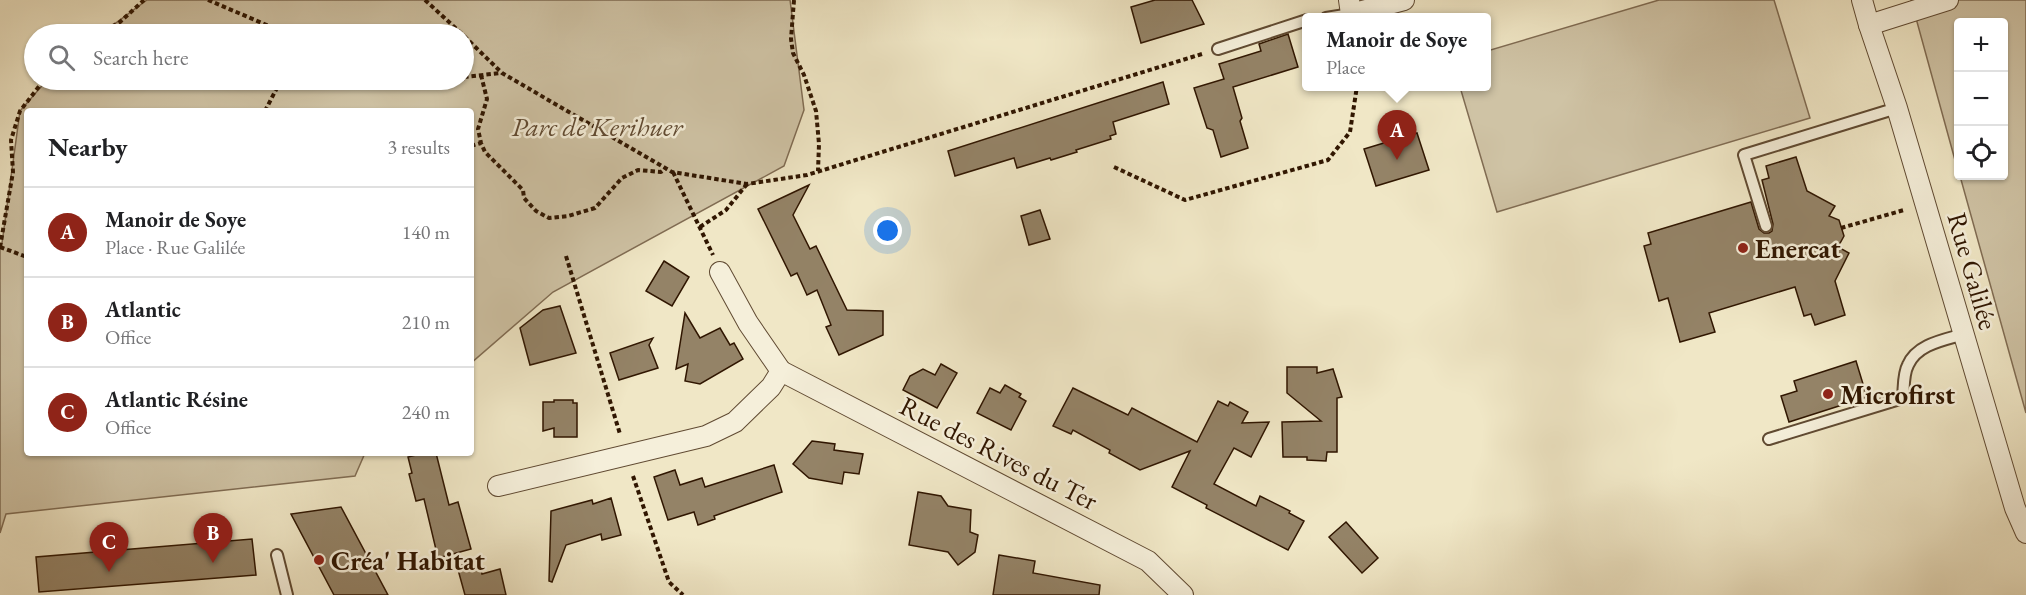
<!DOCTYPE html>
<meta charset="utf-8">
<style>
body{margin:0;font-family:"EB Garamond",serif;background:#f6f6f6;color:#202124}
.controls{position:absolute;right:18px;top:18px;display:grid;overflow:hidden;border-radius:6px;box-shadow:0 2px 4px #0004}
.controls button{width:54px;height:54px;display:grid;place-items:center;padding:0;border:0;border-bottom:2px solid #e0e0e0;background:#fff;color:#202124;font:30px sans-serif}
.you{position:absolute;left:888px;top:231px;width:21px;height:21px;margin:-15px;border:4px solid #fff;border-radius:50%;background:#1a73e8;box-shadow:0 0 0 9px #1a73e833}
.badge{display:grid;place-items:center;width:39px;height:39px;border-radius:50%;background:#8f2418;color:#fff;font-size:20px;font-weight:700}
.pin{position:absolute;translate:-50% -50px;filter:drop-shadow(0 2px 3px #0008)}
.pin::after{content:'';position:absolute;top:32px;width:21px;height:18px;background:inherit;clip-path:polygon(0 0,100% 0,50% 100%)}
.popup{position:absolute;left:1302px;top:13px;width:189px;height:78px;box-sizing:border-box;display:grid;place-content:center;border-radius:6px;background:#fff;filter:drop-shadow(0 2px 4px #0005);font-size:20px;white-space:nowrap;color:#757577}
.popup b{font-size:22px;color:#202124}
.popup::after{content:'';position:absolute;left:50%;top:100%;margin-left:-12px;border:12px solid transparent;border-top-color:#fff}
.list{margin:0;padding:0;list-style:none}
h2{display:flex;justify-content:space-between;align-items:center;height:78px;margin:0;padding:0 24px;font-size:26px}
h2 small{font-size:20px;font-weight:400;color:#757577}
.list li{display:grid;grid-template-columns:39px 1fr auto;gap:18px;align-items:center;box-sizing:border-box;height:90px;padding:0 24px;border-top:2px solid #e0e0e0}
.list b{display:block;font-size:22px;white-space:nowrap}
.list p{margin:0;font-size:20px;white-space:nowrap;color:#757577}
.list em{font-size:20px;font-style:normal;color:#757577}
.icon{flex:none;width:33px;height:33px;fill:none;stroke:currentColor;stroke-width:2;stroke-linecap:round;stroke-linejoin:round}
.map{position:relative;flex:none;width:2026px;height:595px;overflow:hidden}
.search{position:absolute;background:#fff;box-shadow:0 2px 4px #0004;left:24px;top:24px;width:450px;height:66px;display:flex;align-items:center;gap:15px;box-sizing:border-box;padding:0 21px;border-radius:33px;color:#757577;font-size:22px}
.panel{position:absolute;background:#fff;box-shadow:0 2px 4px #0004;left:24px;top:108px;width:450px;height:348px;border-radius:6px}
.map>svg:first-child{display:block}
.green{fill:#cfc3a5;stroke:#806c53;stroke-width:1.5}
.building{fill:#948367;stroke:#301601;stroke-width:1.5}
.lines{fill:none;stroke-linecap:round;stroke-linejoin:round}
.service-casing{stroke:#604a32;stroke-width:14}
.minor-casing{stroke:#604a32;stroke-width:22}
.path{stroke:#301601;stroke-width:4;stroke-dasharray:4.5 3;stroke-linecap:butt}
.service{stroke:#f5efda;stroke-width:10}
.minor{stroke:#f5efda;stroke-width:20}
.poi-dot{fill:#8f2418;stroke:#f5efda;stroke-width:2}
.labels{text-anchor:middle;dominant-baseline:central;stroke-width:5;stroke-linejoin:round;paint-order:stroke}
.park-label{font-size:27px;font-style:italic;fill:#604a32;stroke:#f5efda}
.poi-label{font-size:27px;font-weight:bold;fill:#301601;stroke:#f5efda;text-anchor:start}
.street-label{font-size:27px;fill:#301601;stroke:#f5efda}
</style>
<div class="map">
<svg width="2026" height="595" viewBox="0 0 2026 595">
<rect width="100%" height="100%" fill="#f0e7c6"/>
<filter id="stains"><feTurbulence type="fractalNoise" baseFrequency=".00333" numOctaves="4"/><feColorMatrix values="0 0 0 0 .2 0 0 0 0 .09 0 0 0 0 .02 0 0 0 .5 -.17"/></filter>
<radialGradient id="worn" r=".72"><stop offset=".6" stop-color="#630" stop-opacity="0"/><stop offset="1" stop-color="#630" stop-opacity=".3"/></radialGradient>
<g class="green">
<path d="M147 0H790L804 110 784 166 553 292 471 363V111H27V453H365L355 476 6 514 0 533V247L2 243 20 111 47 80H464V34H101Z"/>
<path d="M1659 0H1774L1810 118 1497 212 1460 87 1487 86V51Z"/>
<path d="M1911 0H2026V413L1960 176H2004V22H1958V171Z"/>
</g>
<g class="building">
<path d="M1155 0H1192L1204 24 1141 43 1131 7Z"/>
<path d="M1288 34 1298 67 1233 87 1242 118 1240 121 1248 148 1221 157 1213 130 1207 128 1194 88 1224 79 1219 64 1261 51 1259 44Z"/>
<path d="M1163 82 1169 104 1113 122 1116 134 1110 136 1111 139 1076 150 1077 152 1051 160 1050 158 1017 168 1014 158 955 176 948 151Z"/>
<path d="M1417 133 1429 170 1376 186 1364 149Z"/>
<path d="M1796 157 1807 191 1835 206 1829 216 1839 220 1844 236 1838 247 1849 253 1835 281 1845 315 1815 325 1811 314 1804 316 1795 287 1709 313 1715 332 1680 342 1668 298 1659 301 1644 246 1651 244 1648 233 1751 202 1759 229 1764 233H1769L1772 231 1773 224 1762 180 1769 178 1766 166Z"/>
<path d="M809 185 793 215 810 249 816 246 847 310 883 311V335L839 355 826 327 831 325 817 290 807 295 797 273 791 276 758 209Z"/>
<path d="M1040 210 1050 239 1029 245 1021 216Z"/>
<path d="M664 261 689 277 672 306 646 291Z"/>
<path d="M560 306 576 353 530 365 520 328 543 310Z"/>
<path d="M685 313 700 338 720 328 730 345 734 343 743 359 700 384 685 381 688 364 676 369Z"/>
<path d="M653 338 649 345 658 368 619 380 610 353Z"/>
<path d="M1856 361 1867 397 1789 422 1781 396 1797 391 1794 381Z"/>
<path d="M941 364 957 373 937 408 903 390 910 376 923 369 935 375Z"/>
<path d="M1287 367H1317V373L1333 369 1342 397 1337 398V452H1327L1326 461 1307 460V457H1283L1282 422 1321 421 1287 393Z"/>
<path d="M1005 385 1021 394 1019 397 1026 401 1011 430 977 413 990 388 1000 393Z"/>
<path d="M1073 388 1128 415 1132 408 1197 442 1218 401 1228 406 1230 402 1248 412 1242 423 1269 422 1251 457 1234 448 1214 484 1256 506 1260 496 1290 511 1289 513 1304 521 1288 550 1206 508 1207 505 1172 487 1190 451 1140 470 1109 453 1110 450 1073 430 1071 434 1053 426Z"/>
<path d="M554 400H573V403H577V437H554V428L543 431V402H554Z"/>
<path d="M812 441 835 444 834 450 863 454 859 474 844 472 842 484 809 478 793 464Z"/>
<path d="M424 453H436L449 505 458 502 471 549 438 558 424 499 416 501 409 474 412 473 408 457Z"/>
<path d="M774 465 782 492 714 516 715 519 698 525 694 512 668 520 654 477 675 470 680 485 702 478 705 487Z"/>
<path d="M918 492 941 496 948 506 971 510 970 532 978 535 975 552 958 565 948 552 909 545Z"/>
<path d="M611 498 621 535 602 540 601 534 566 545 552 582 549 581 551 511 592 500 593 504Z"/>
<path d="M341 507 388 595H334L291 514Z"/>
<path d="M1346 522 1378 558 1362 573 1329 537Z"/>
<path d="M252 539 256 575 39 592 36 557Z"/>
<path d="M999 555 1035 561 1033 573 1100 585 1099 595H993Z"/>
<path d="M479 561 482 574 500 569 506 595H465L457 566Z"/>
</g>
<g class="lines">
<defs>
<g id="service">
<path d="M1326 18 1351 14"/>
<path d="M1218 49 1307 20"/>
<path d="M1766 226 1744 155 1897 108"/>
<path d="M1769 439 1903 398C1904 388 1903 374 1908 365 1917 344 1944 340 1964 334"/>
<path d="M277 555 287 595"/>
</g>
<g id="minor">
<path d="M1349 0 1351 14 1404 0"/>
<path d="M1862 0 1869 25 1948 0"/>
<path d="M1869 25 1897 108 2015 508 2026 533"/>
<path d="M720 272 748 323 781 371"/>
<path d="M498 486 706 436 735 422 771 387 781 371 1148 561 1183 595"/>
</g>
</defs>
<use href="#service" class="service-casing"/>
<use href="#minor" class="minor-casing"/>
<g class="path">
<path d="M208 0 288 34"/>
<path d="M425 0 462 34"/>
<path d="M794 0 791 39 793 53 804 75 816 111 819 144 818 171"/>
<path d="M99 34 120 22 144 0"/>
<path d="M464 36 502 73 672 172 747 184 807 175 1202 54"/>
<path d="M481 75 487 99 478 129 481 143 485 152 523 190 524 198 536 211 549 218 568 216 595 208 622 178 638 170 661 172 666 168"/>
<path d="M464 77 501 73"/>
<path d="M265 111 281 80"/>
<path d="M471 146 481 143"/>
<path d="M1114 167 1185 200 1328 160 1350 132 1357 86"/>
<path d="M673 172 713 255"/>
<path d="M700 227 726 210 747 184"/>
<path d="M1841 228 1904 210"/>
<path d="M0 247 13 172 11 140 20 111 44 80"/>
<path d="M0 247 27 257"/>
<path d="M566 256 620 434"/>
<path d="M633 476 669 582 683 595"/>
</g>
<use href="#service" class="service"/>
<use href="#minor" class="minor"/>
</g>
<g class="poi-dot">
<circle cx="1743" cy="248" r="6"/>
<circle cx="1828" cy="394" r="6"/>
<circle cx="319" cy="560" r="6"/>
</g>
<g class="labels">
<g class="park-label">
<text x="597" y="126">Parc de Kerihuer</text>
</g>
<g class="poi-label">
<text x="1755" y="248">Enercat</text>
<text x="1840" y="394">Microfirst</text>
<text x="331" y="560">Créa' Habitat</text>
</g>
<g class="street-label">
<text transform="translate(1973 271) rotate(74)">Rue Galilée</text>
<text transform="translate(999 453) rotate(27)">Rue des Rives du Ter</text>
</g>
</g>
<rect width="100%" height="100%" filter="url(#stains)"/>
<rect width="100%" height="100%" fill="url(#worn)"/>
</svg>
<div class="controls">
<button>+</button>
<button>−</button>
<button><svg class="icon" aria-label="locate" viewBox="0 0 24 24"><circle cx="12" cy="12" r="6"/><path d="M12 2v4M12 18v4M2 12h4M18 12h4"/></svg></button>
</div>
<div class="you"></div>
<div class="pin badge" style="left:1397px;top:160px">A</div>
<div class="popup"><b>Manoir de Soye</b>Place</div>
<div class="pin badge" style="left:213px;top:563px">B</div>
<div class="pin badge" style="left:109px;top:572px">C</div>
<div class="search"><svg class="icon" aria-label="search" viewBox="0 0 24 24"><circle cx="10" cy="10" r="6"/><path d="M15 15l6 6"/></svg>Search here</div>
<section class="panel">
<h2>Nearby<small>3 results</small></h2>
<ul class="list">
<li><span class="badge">A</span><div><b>Manoir de Soye</b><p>Place · Rue Galilée</p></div><em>140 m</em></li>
<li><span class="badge">B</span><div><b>Atlantic</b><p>Office</p></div><em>210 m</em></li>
<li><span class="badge">C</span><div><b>Atlantic Résine</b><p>Office</p></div><em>240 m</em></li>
</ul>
</section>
</div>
